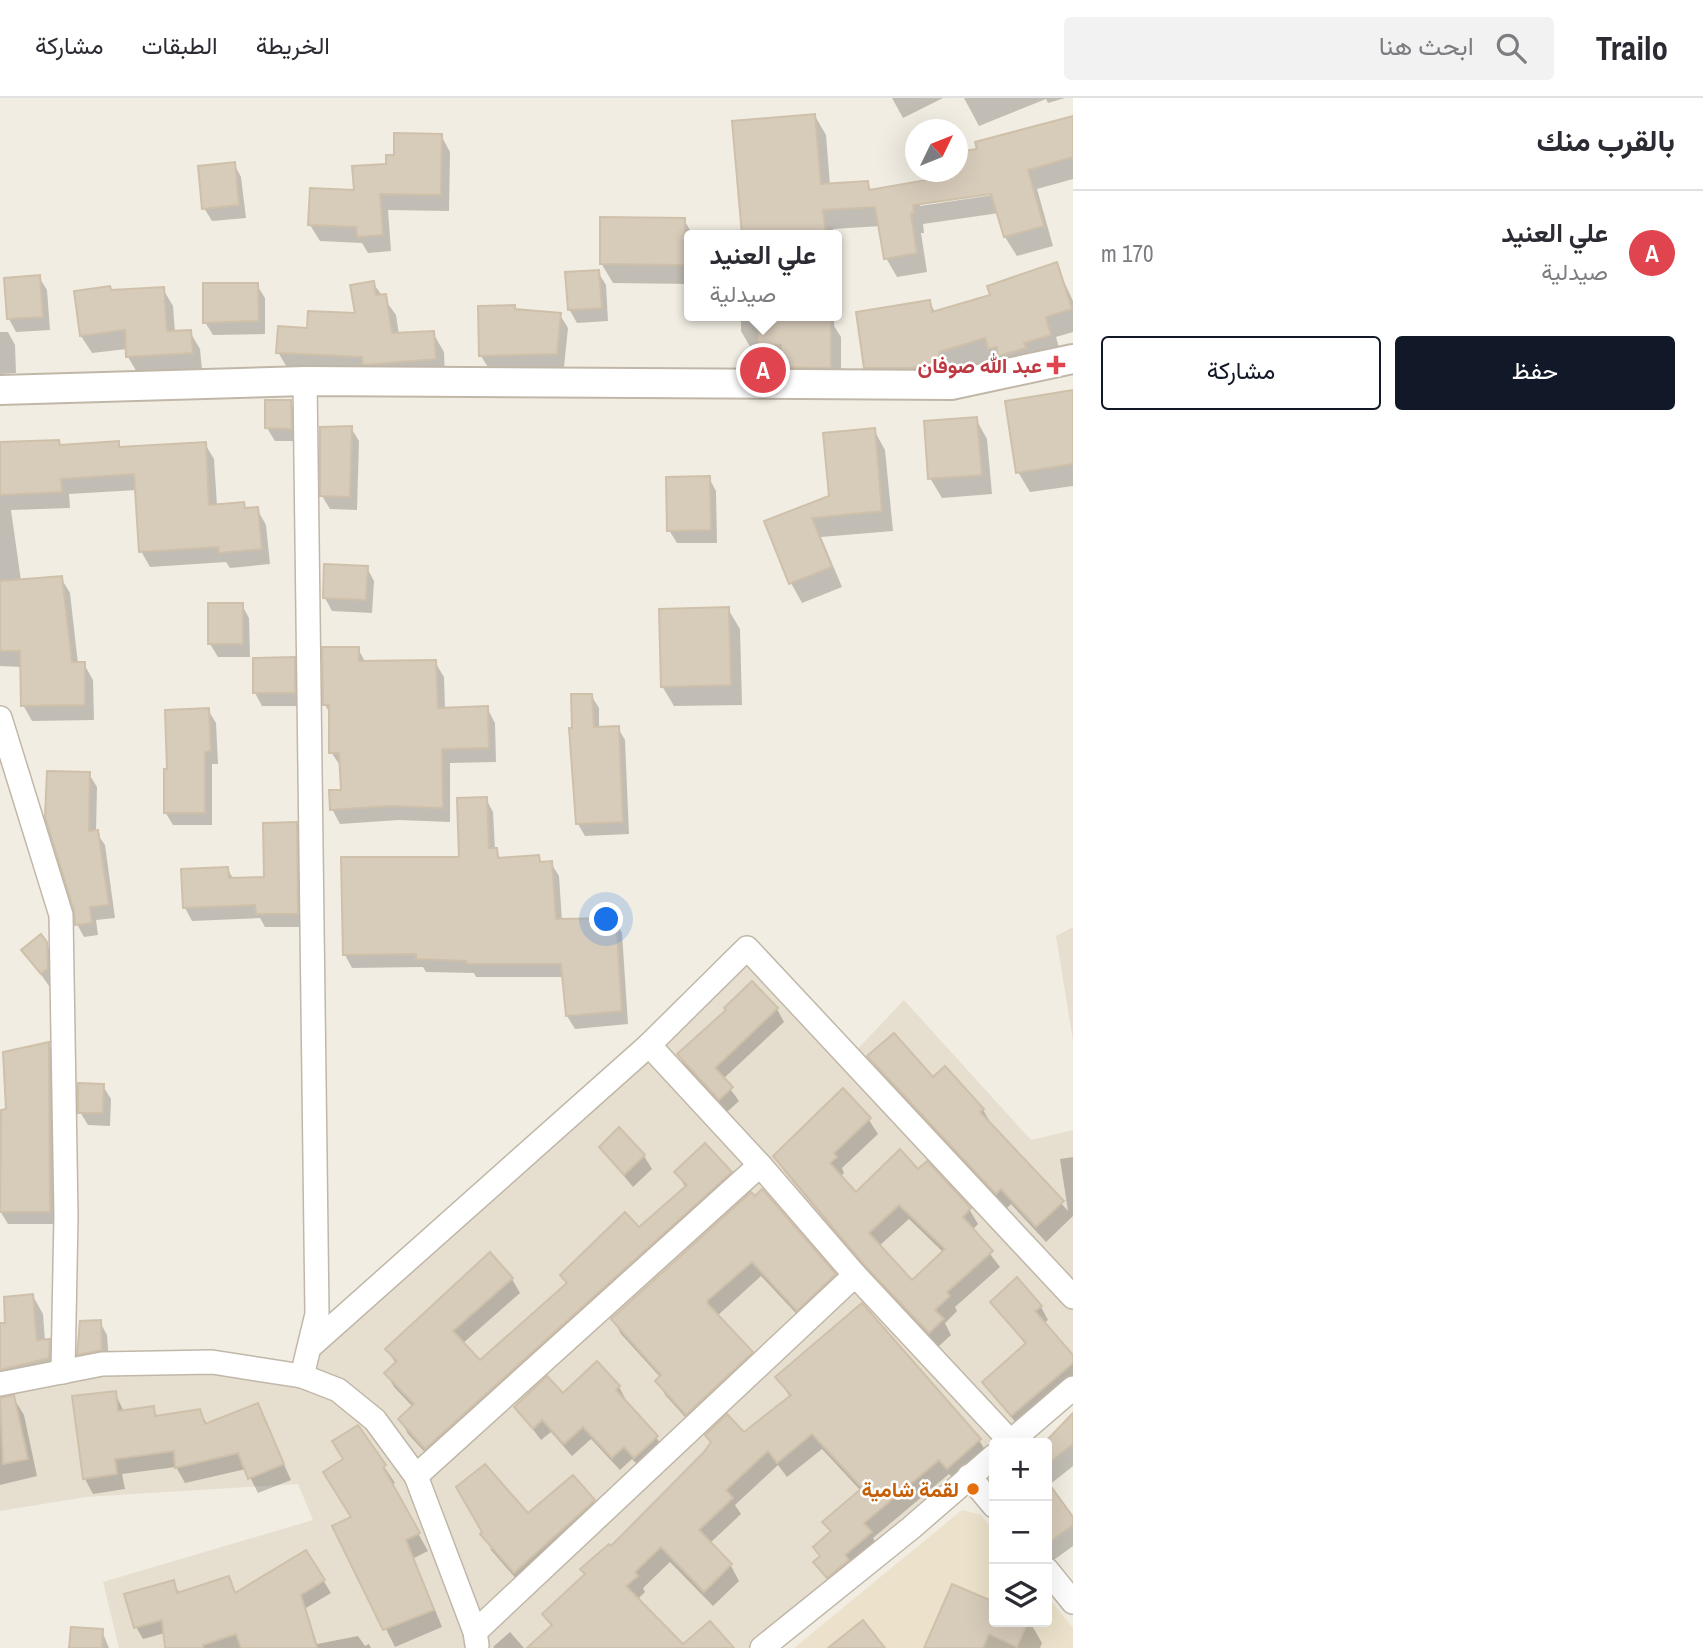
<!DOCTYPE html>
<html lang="ar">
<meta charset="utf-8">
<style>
body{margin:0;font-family:"Archivo Narrow",Vazirmatn,sans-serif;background:#f2f2f3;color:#2b2b33;direction:rtl}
.controls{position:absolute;right:21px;bottom:21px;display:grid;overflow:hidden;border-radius:7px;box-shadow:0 7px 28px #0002}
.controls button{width:63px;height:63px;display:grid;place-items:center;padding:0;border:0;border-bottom:2px solid #e1e1e2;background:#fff;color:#2b2b33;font:35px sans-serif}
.compass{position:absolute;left:905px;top:21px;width:63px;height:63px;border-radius:50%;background:#fff;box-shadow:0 7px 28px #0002;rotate:47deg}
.you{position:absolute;left:607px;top:822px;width:24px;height:24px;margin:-18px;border:5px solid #fff;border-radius:50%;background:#1a73e8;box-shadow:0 0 0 10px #1a73e833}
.badge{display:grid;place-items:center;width:46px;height:46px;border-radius:50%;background:#111827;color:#fff;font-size:23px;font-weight:700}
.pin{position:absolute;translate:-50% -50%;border:4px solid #fff;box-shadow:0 2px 7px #0006}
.popup{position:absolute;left:684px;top:132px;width:158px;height:91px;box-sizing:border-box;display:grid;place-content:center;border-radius:7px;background:#fff;filter:drop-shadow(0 2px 5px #0005);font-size:23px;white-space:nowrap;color:#7c7c81}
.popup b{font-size:26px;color:#2b2b33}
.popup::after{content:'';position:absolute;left:50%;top:100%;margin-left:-14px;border:14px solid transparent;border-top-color:#fff}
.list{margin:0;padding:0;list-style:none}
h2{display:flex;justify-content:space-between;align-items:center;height:91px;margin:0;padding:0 28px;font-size:30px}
h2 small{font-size:23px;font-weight:400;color:#7c7c81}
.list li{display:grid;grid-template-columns:46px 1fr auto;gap:21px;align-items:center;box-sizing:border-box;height:126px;padding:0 28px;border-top:2px solid #e1e1e2}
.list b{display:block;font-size:26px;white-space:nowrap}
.list p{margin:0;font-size:23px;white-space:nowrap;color:#7c7c81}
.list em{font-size:23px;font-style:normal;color:#7c7c81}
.actions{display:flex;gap:14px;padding:21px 28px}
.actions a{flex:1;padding:16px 0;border:2px solid #111827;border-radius:7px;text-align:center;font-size:24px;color:#111827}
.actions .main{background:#111827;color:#fff}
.icon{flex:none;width:38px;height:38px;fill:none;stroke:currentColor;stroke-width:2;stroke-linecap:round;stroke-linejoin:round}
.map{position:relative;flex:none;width:1073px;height:1550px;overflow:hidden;direction:ltr}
header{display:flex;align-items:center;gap:42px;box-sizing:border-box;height:98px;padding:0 35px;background:#fff;border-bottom:2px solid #e1e1e2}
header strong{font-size:33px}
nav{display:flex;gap:38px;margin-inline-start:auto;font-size:24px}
.search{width:490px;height:63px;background:#f2f2f3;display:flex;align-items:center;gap:18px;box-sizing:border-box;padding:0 24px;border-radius:7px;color:#7c7c81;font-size:26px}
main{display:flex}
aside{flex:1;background:#fff}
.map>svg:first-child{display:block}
.residential{fill:#e6dfd0}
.education{fill:#ece2cb}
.shadow{fill:#0003;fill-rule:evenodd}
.building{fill:#d7cbba;stroke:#cfc0aa;stroke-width:2;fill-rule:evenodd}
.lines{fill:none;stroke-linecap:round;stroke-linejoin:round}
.minor-casing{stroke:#c0b7a8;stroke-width:26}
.tertiary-casing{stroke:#c0b7a8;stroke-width:32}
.minor{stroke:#fff;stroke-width:23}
.tertiary{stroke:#fff;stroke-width:28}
.health-dot{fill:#e0444e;stroke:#fff;stroke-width:2.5}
.food-dot{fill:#e8710a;stroke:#fff;stroke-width:2.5}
.labels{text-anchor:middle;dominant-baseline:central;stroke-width:5;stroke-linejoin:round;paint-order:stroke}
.health-label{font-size:21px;font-weight:bold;fill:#be3a42;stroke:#fff;text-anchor:end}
.food-label{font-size:21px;font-weight:bold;fill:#c56008;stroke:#fff;text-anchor:end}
</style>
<header>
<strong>Trailo</strong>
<div class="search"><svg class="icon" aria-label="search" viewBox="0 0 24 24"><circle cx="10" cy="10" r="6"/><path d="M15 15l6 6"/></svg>ابحث هنا</div>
<nav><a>الخريطة</a><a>الطبقات</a><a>مشاركة</a></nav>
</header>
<main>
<aside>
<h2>بالقرب منك<small></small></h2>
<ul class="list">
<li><span class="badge" style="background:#e0444e">A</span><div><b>علي العنيد</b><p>صيدلية</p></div><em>170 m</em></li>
</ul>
<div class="actions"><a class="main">حفظ</a><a>مشاركة</a></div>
</aside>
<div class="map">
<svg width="1073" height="1550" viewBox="0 0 1073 1550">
<rect width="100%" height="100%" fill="#f2ede2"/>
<g class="residential">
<path d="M1073 829V943L1056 838Z"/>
<path d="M747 850 851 958 904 902 1031 1042 1073 1032V1290L1009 1345H994V1358L762 1550H119L103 1484 313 1422 298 1386 86 1399 0 1413V1286L102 1266 302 1278 312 1247Z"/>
</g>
<path class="education" d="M962 1412 981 1417 994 1433V1524H1047V1498L1073 1530V1550H794Z"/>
<g class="shadow">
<path d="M892 0H943L903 20Z"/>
<path d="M964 0H1065L1048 5 1046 1 979 28Z"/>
<path d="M815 18 826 37 830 87 868 85 872 94 929 84 927 74H958L979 52 1073 20V81L1037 91 1053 148 1017 158 1005 139 999 115 923 126 924 135H921L927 174 897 179 886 160 881 128 833 131 834 137H743L734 25ZM1000 93V96L920 108V105Z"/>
<path d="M441 37 450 54 449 113 388 112 391 153 368 155 362 145 320 143 310 127 396 59Z"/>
<path d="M234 66 241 79 246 120 212 123 204 110Z"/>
<path d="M684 122 693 137H690V186L613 185 601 165Z"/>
<path d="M1056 166 1073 203V234L1056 239 1061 257 1001 270 995 260 949 275 878 289 866 269 929 204 936 215 992 198Z"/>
<path d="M598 174 606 187 608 223 577 225 569 211Z"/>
<path d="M39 179 47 192 50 232 16 234 9 221 6 181Z"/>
<path d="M373 185 396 217 399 237 433 235 444 254 445 279 289 273 278 254 309 232 357 217Z"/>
<path d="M257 187 265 200V236L213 237 205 224Z"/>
<path d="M163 191 173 208 175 235 190 234 200 251 202 272 138 276 128 259 127 251 92 255 81 238 112 194Z"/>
<path d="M480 210 560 217 568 230 564 269 489 271 481 258Z"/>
<path d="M741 218H834V228L841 239V288H793L782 265H771L763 252H752L741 233Z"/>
<path d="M0 234H8L15 247 16 275 0 276Z"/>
<path d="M1073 294V388L1030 394 1018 374Z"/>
<path d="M290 304 298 317V343H275L267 330Z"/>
<path d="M976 321 987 341 992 396 942 400 930 380Z"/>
<path d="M351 330 359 343 357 412 330 411 322 398Z"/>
<path d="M874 332 885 352 893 433 821 439 842 489 802 505 791 485 767 424 831 399Z"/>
<path d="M0 344H58L61 348 118 345 121 351 205 346 214 361 217 408 243 406 247 412 257 411 266 427 270 466 230 470 226 464 150 469 141 453 137 392 69 396 70 410 11 412 21 483 61 480 70 495 78 566H84L93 582 94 622 32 623 23 607 22 569 0 568Z"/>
<path d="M709 380 716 393 717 445H677L669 432Z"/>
<path d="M367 470 374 483 372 515 332 513 325 500Z"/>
<path d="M242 507 249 520 250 559H218L210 546Z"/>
<path d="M728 511 740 531 742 607 674 608 662 588Z"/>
<path d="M358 551 366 565 435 564 444 579 445 611 487 610 495 625 496 664 450 665V724L399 722 340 726 332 711 343 693 341 669 331 654V617L325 607Z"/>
<path d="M294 561 301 574 302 608H262L255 595Z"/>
<path d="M591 597 599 610V631L618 630 625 642 629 736 585 738 578 726Z"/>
<path d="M208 612 216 625 218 666H212V727H173L165 714 169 673Z"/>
<path d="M89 676 97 689 96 734 105 747 115 820 96 822 98 837 84 839 77 826Z"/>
<path d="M486 701 493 714 495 752 502 762 538 759 542 765H551L559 778 562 823 615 822 622 835 628 926 575 931 567 918 564 879H476L474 875 426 874 423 869 352 870 345 857 461 761Z"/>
<path d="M296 726 303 739 304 829H265L260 820 192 823 185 810 227 770 234 782 266 781Z"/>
<path d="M46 845 54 859V883L49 888 24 852Z"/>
<path d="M752 885 777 911 784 924 723 981 739 1003 727 1014 686 970 679 957 728 912Z"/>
<path d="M48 946 56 959V1126H8L0 1113V1013H8Z"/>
<path d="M870 959 932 982 983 1012 992 1027 1068 1113 1060 1061 1073 1059V1118L1046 1144 1011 1106 1006 1111 879 974Z"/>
<path d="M103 988 111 1001 110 1028 88 1027 80 1014Z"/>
<path d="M869 1022 878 1036 842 1070 844 1075 840 1079 856 1096 918 1074 969 1111 978 1126 972 1132 1000 1169 955 1209 957 1213 945 1225 951 1237 938 1249 876 1183 784 1073 775 1058ZM909 1121 944 1155 912 1184 879 1148Z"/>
<path d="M619 1032 644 1058 652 1071 633 1089 601 1050Z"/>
<path d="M676 1074 730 1075 739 1089 434 1364 408 1336 400 1321 413 1309 394 1289 386 1275 396 1266 387 1251 512 1181 520 1195 462 1246 480 1265 568 1186 562 1177 639 1131 686 1090Z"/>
<path d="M751 1096 834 1177 843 1192 806 1226 761 1178 717 1218 751 1255 760 1269 695 1330 666 1298 657 1283 661 1280 621 1236 613 1221Z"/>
<path d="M33 1198 43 1216 45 1243H49L59 1261 0 1296V1227H7Z"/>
<path d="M992 1204 1041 1209 1048 1222 1043 1226 1073 1260V1284L1020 1330 984 1285 1026 1247Z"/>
<path d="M100 1224 107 1237 109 1265 87 1269 79 1256Z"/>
<path d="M777 1279 979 1342 988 1357 957 1385 949 1376 873 1440 879 1450 836 1494 815 1464 821 1459 831 1435 825 1424 861 1393 822 1351 787 1379 778 1367 735 1407 741 1416 709 1446 731 1468 739 1483 713 1508 670 1464 643 1490 645 1494 637 1502 682 1549 731 1550H529L552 1529 545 1517 586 1478 583 1472 662 1401 712 1346 707 1338 744 1336 790 1299Z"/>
<path d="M619 1289 626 1302 624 1304 656 1339 664 1352 643 1372 632 1361 620 1372 591 1341 572 1358 551 1334 541 1342 516 1309Z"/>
<path d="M115 1295 124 1314 153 1310 158 1320 199 1313 208 1327 257 1307 291 1382 258 1395 246 1371 185 1385 176 1369 122 1376 125 1391 93 1396 85 1381 74 1300Z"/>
<path d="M13 1299 24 1317 37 1378 0 1387V1300Z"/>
<path d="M1073 1317V1368L1048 1388 1073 1422V1448L1047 1467V1345H1044Z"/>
<path d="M358 1329 395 1385 391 1387 428 1453 414 1460 442 1529 395 1549 335 1429 353 1420 345 1362Z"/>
<path d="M593 1403 602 1419 524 1490 491 1452 490 1450 496 1453 482 1437 528 1417Z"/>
<path d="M306 1454 331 1495 306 1510 317 1546 358 1538 365 1548 369 1546 371 1550H166L165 1535 143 1541 136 1529 173 1484 180 1496 228 1480 237 1497Z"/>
<path d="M953 1488 994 1506V1524H1030L1042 1545 1040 1550H925Z"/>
<path d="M102 1533 109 1550H71Z"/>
<path d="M510 1534 524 1550H494L493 1549Z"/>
</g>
<g class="building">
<path d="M815 16 821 86 868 83 869 92 927 82 926 74H957V54L977 51 975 44 1073 18V59L1028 72 1044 128 1004 139 991 96 913 107 914 115 911 116 917 155 884 161 875 109 823 112 826 137H742L732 23Z"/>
<path d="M394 35 442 36 441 97 380 96 383 137 357 139 356 129 308 127 310 90 354 92 352 68 386 66V57H394Z"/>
<path d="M235 64 239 107 202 111 198 68Z"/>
<path d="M600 119 685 120V167L600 166Z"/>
<path d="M1057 164 1072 211 1046 219 1051 237 1024 245 1026 250 998 258 997 249 988 251 985 240 939 254 940 265 910 270H864L856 214 930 202 932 214 990 197 987 188Z"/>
<path d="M599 172 602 210 568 212 565 174Z"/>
<path d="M40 177 43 219 7 221 4 180Z"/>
<path d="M374 183 376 197 386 196 392 235 434 233 436 261 363 267 362 259 276 255 278 228 307 230 308 213 355 215 350 187Z"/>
<path d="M203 185H258L259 223 203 225Z"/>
<path d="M110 188 111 192 164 189 167 233 191 232 193 255 126 259 125 232 80 238 74 193Z"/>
<path d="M515 207V211L561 215 557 256 479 258 478 208Z"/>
<path d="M758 218H831V270L781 269V247L758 246Z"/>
<path d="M1073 292V366L1016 375 1005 303Z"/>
<path d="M265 302H291L292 331 265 330Z"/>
<path d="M977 319 982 377 928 381 924 323Z"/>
<path d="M352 328 350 399 320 398V329Z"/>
<path d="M875 330 882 413 812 420 832 469 789 486 764 423 829 398 823 335Z"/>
<path d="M59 342 60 347 119 343V349L206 344 209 407 244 404 245 410 258 409 262 451 219 455 218 449 139 454 134 376 61 381 62 394 0 397V344Z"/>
<path d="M710 378 711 432 667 433 666 379Z"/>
<path d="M324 466 368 468 366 502 323 500Z"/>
<path d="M62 478 72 564H85V607L21 608 20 553H0V483Z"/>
<rect x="208" y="505" width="35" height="41"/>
<path d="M729 509 731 587 661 589 659 511Z"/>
<path d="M322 549H359V563L436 562 438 610 488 608 489 650 442 651 443 710 390 708 330 712 329 692H341L339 655H329V607H323Z"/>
<path d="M295 559V595H253V560Z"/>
<path d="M571 596H592L594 629 619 628 623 724 576 726 569 630H572Z"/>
<path d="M209 610 211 653 205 654V715H164V671H167L165 612Z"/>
<path d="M47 673 90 674 89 733 98 732 109 807 90 809 92 825 75 827 74 813 45 719Z"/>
<path d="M487 699 489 750H497L498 760 539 757 540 764 552 763 556 821 616 820 622 913 566 918 561 866H467L466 863 416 861V856L343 857 341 759H459L457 700Z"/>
<path d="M297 724 298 816H256L255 807 183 810 181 771 228 769 229 780 264 779 263 725Z"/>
<path d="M41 836 47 844 48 870 41 876 21 852Z"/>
<path d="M752 883 778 910 715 970 733 989 719 1002 677 956 726 912 724 910Z"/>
<path d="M894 935 933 979 945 968 984 1011 980 1014 1064 1103 1036 1129 1001 1091 996 1096 867 958Z"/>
<path d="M49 944 50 1114H0L1 1012 6 1011 3 954Z"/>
<path d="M78 985 104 986 103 1015H78Z"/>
<path d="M843 990 871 1020 834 1055 837 1059 830 1065 856 1094 900 1051 918 1071 927 1063 971 1110 963 1119 993 1153 947 1194 950 1198 935 1212 944 1221 929 1235 865 1168 773 1058ZM899 1107 945 1151 912 1182 869 1135Z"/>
<path d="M619 1029 645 1057 624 1077 599 1049Z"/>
<path d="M705 1045 732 1074 425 1351 398 1321 414 1306 384 1275 397 1263 385 1251 490 1154 513 1180 453 1233 480 1262 567 1185 560 1177 625 1114 639 1129 687 1087 674 1074Z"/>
<path d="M762 1091 836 1176 797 1213 752 1164 708 1202 707 1205 753 1254 686 1317 655 1283 661 1277 611 1221 751 1094 755 1098Z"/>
<path d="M1017 1179 1042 1208 1035 1213 1073 1257V1265L1011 1318 982 1284 1026 1245 990 1204Z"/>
<path d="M33 1196 37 1242 50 1241 49 1260 0 1272V1225H5L4 1199Z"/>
<path d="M862 1205 981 1341 947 1371 939 1362 864 1425 872 1434 845 1457 849 1462 827 1480 813 1464 820 1458 813 1449 831 1433 822 1424 862 1390 812 1336 777 1365 768 1353 726 1392 733 1400 699 1432 732 1466 704 1494 661 1449 635 1474 638 1478 626 1488 683 1546 710 1523 734 1550H527L552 1527 542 1516 585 1476 580 1471 609 1446 611 1448 704 1354 711 1344 705 1337 727 1316 744 1334 791 1297 775 1279Z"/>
<path d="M101 1222 102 1252 77 1257 80 1223Z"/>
<path d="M597 1263 620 1288 616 1292 658 1338 634 1360 624 1349 612 1360 583 1329 564 1346 542 1322 533 1331 514 1309 547 1278 563 1295Z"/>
<path d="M116 1293 118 1313 154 1308 155 1318 200 1311 205 1326 258 1305 284 1366 248 1381 238 1355 175 1370 174 1353 115 1361 117 1376 83 1381 72 1298Z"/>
<path d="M14 1297 28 1361 3 1366 0 1300Z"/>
<path d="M1073 1315V1346L1047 1367V1342Z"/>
<path d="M358 1327 386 1367 383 1369 420 1435 406 1442 434 1512 383 1532 332 1428 351 1419 323 1374 343 1361 332 1343Z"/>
<path d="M485 1366 528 1415 573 1377 595 1402 514 1475 480 1436 482 1434 456 1389Z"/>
<path d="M1047 1383 1073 1419V1427L1047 1446Z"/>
<path d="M306 1452 325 1482 301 1497 317 1550H241L236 1536 203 1547V1550H165L162 1522 134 1530 124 1496 174 1482 177 1495 229 1478 235 1495Z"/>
<path d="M952 1486 994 1504V1524H1028L1017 1549 989 1536 983 1550H924Z"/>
<path d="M863 1522 885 1550H828Z"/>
<path d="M71 1529 103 1531 102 1550H69Z"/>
</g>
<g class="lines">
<defs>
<g id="minor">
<path d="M0 620 61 817 66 1118 63 1274"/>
<path d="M649 947 760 1067 855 1177"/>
<path d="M312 1247 649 947 747 850 1073 1199"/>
<path d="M302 1278 317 1216 305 283"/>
<path d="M0 1286 102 1266 212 1264 302 1278 338 1292 375 1322 416 1378 475 1534 477 1547"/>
<path d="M1009 1345 1073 1290"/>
<path d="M416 1378 760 1067"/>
<path d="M969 1378 994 1408"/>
<path d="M1047 1472 1073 1504"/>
<path d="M475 1534 855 1177 1011 1344"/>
<path d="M762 1550 911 1430 994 1358"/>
</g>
<path id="tertiary" d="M0 292 305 283 951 287 1073 261"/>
</defs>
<use href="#minor" class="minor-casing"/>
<use href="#tertiary" class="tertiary-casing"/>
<use href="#minor" class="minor"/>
<use href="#tertiary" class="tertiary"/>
</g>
<path class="health-dot" d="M1052.5 256.5h7v7h7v7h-7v7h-7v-7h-7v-7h7z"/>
<circle class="food-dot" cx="973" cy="1391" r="7"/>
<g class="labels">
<g class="health-label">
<text x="1042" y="267">عبد الله صوفان</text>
</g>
<g class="food-label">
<text x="959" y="1391">لقمة شامية</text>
</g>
</g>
</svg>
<div class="controls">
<button>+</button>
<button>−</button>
<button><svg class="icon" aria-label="layers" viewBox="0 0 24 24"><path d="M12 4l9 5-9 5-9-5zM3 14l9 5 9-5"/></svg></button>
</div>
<svg class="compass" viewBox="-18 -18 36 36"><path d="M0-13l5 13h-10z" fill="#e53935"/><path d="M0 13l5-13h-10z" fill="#7c7c81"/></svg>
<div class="you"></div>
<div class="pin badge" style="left:763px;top:272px;background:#e0444e">A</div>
<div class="popup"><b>علي العنيد</b>صيدلية</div>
</div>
</main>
